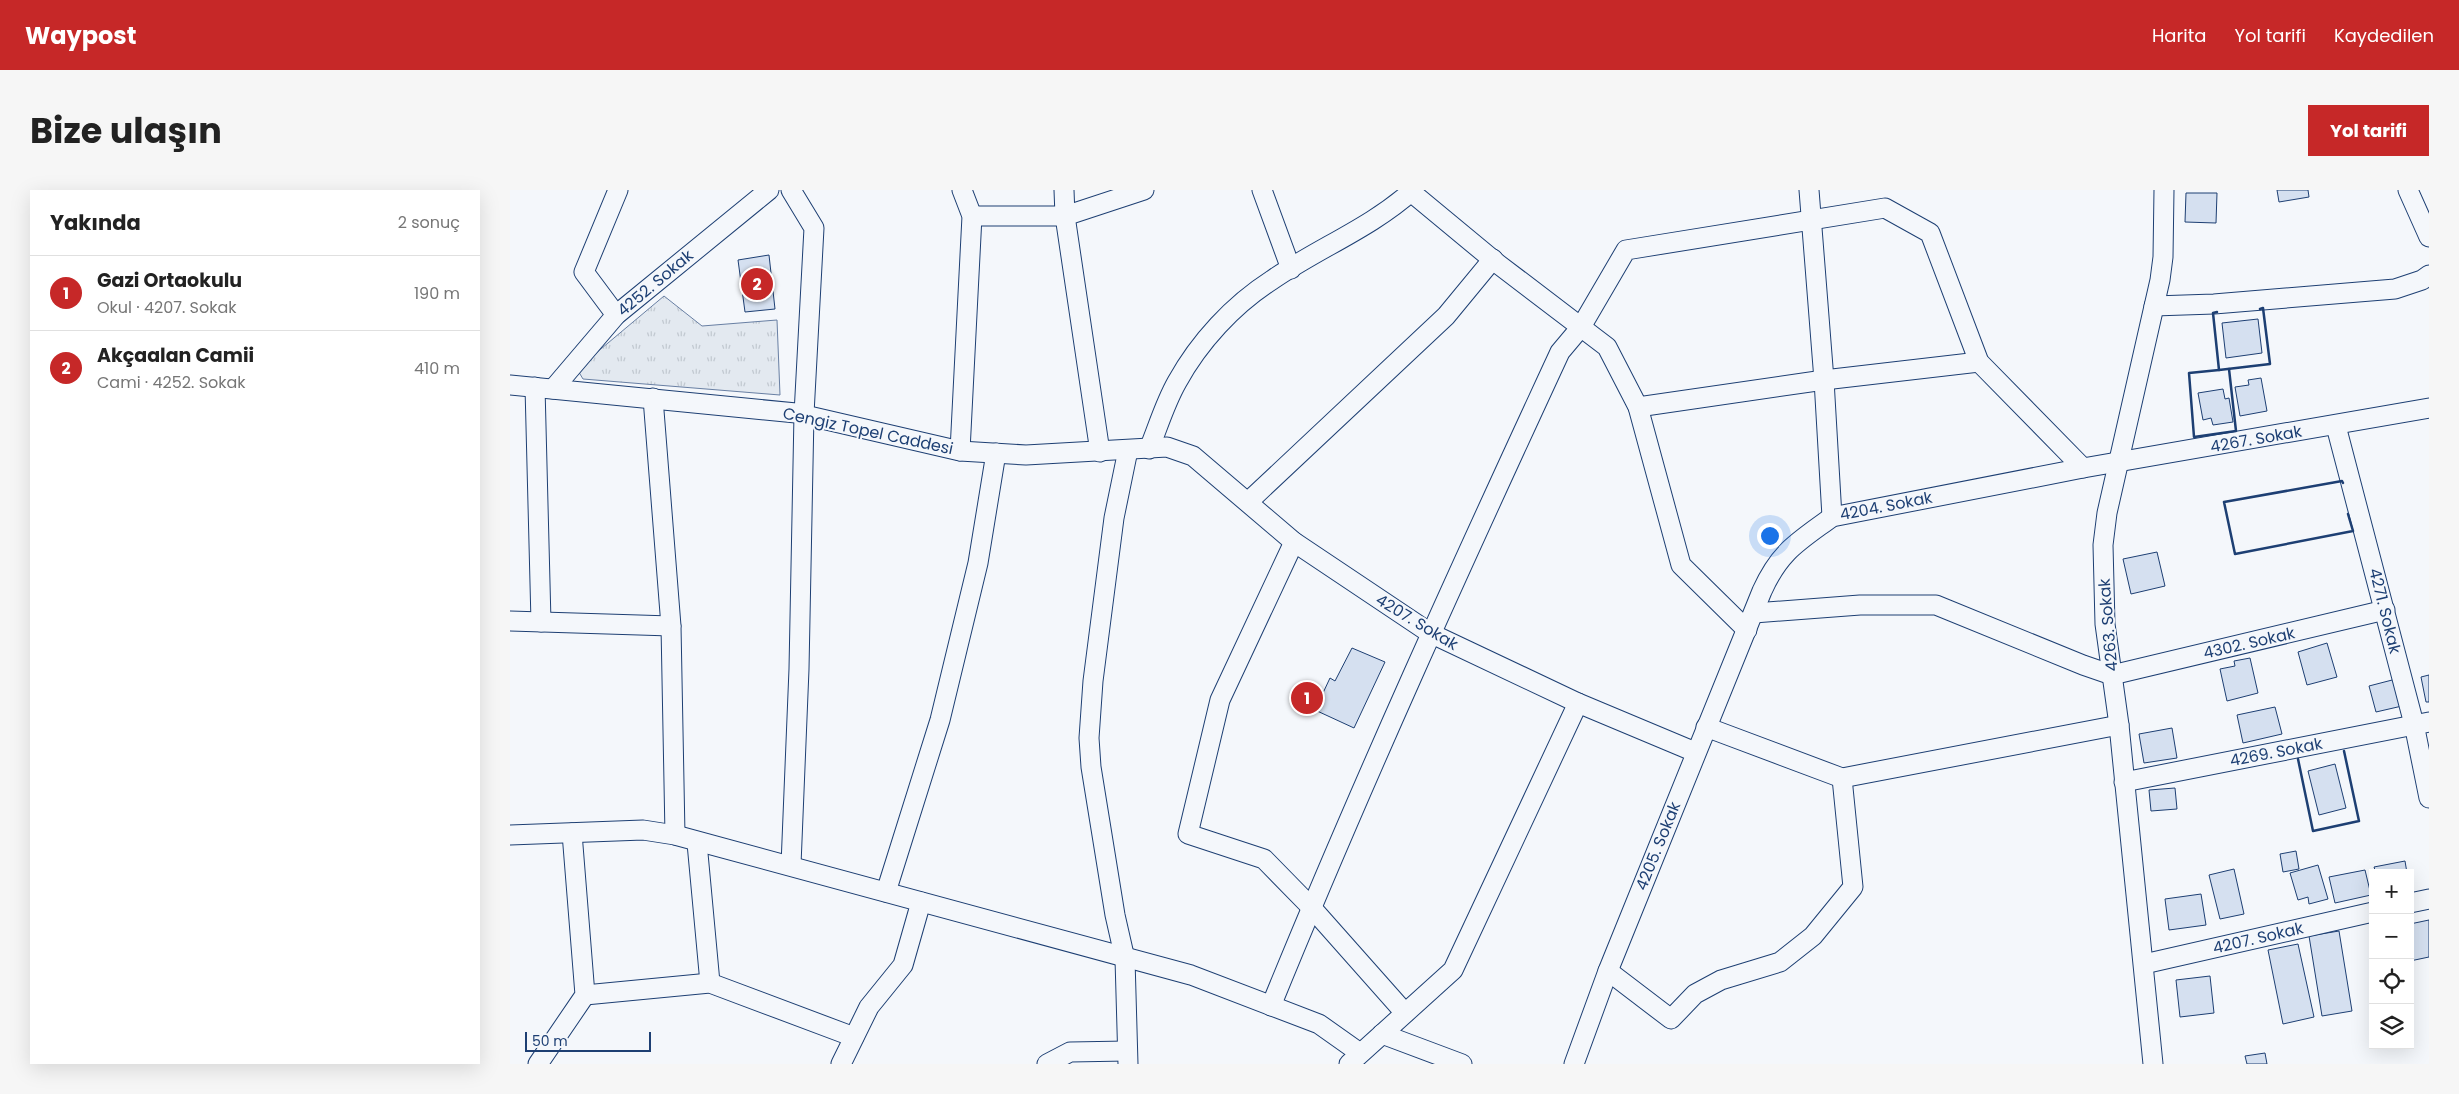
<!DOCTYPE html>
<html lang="tr">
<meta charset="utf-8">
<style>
body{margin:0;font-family:Poppins,sans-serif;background:#f6f6f6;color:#222}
.controls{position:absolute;right:15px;bottom:15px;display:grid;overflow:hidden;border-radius:0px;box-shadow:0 5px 20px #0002}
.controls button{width:45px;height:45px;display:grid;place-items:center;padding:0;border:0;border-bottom:1px solid #e0e0e0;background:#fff;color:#222;font:25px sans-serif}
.scale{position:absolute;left:15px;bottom:12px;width:126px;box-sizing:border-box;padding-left:5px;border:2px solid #1d3f73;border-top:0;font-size:14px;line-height:18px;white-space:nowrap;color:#1d3f73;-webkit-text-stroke:4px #f4f7fb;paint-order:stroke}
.you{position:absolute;left:1259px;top:345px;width:18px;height:18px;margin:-12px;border:4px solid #fff;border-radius:50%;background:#1a73e8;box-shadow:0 0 0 8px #1a73e833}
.badge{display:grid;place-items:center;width:32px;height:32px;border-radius:50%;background:#c62828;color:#fff;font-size:16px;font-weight:700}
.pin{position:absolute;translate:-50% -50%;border:2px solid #fff;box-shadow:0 1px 5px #0006}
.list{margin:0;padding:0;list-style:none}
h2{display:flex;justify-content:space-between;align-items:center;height:65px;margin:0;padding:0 20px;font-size:21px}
h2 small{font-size:16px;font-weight:400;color:#767676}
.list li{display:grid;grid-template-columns:32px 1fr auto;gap:15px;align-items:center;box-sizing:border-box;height:75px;padding:0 20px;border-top:1px solid #e0e0e0}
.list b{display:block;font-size:19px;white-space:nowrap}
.list p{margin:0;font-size:16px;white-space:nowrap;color:#767676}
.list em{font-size:16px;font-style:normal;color:#767676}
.icon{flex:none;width:28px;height:28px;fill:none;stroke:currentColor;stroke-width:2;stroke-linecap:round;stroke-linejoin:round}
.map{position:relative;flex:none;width:1919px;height:874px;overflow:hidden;border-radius:0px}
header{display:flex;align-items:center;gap:30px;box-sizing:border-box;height:70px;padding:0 25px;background:#c62828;color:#fff}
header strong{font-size:24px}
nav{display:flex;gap:28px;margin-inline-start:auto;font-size:18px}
.intro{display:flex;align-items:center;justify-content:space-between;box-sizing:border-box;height:120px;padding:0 30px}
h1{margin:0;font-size:35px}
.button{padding:12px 22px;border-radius:0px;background:#c62828;color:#fff;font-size:18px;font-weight:700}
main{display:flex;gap:30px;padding:0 30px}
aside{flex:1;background:#fff;border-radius:0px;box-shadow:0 5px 20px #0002}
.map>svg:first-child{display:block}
.park{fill:url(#park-tufts);stroke:#687fa3}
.building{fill:#d5e0f0;stroke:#1d3f73}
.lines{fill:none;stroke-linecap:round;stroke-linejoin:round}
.minor-casing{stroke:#1d3f73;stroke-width:21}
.minor{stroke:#f4f7fb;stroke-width:19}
.wall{stroke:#1d3f73;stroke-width:2.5}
.labels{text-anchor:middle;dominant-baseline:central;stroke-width:4;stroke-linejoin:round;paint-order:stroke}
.street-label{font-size:16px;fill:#1d3f73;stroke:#f4f7fb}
</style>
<header>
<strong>Waypost</strong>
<nav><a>Harita</a><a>Yol tarifi</a><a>Kaydedilen</a></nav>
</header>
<div class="intro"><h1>Bize ulaşın</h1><a class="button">Yol tarifi</a></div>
<main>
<aside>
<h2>Yakında<small>2 sonuç</small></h2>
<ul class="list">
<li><span class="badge">1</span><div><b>Gazi Ortaokulu</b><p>Okul · 4207. Sokak</p></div><em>190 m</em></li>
<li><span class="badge">2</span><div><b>Akçaalan Camii</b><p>Cami · 4252. Sokak</p></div><em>410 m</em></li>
</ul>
</aside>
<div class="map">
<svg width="1919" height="874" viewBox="0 0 1919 874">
<defs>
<pattern id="park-tufts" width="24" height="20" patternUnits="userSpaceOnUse" patternTransform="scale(1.25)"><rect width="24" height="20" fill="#e3e9f0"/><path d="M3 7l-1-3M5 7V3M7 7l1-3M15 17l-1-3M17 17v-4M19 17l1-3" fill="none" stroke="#c2c9d1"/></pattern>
</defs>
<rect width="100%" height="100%" fill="#f4f7fb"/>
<path class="park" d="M154 106 192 136 267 130 270 205 73 189 67 179Z"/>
<g class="building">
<path d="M1767 0H1798L1799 7 1769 12Z"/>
<path d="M1676 3H1707L1706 33 1675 32Z"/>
<path d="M259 65 265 119 235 122 228 70Z"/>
<path d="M1748 129 1752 163 1716 168 1712 133Z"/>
<path d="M1751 188 1757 221 1730 226 1725 197 1739 195 1738 190Z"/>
<path d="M1713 199 1715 209 1719 208 1723 232 1703 235 1701 228 1693 230 1688 203Z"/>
<path d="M1647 362 1655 396 1621 404 1613 369Z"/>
<path d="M1817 453 1827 487 1797 495 1788 462Z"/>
<path d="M842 458 875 472 844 538 805 520 820 488 825 491Z"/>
<path d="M1740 468 1748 503 1717 511 1710 479 1725 476 1724 471Z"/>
<path d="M1919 485V512H1916L1911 487Z"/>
<path d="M1886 489 1892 516 1866 522 1859 496Z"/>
<path d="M1765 517 1772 544 1733 553 1727 525Z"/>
<path d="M1662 538 1667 568 1634 573 1629 544Z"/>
<path d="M1825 574 1836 618 1809 625 1798 581Z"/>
<path d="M1665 598 1667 619 1641 621 1639 600Z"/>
<path d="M1786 661 1789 679 1773 682 1770 664Z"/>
<path d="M1895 671 1897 683H1866L1864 677Z"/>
<path d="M1808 675 1818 709 1799 714 1798 707 1788 710 1780 683Z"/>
<path d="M1724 679 1734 724 1710 729 1699 685Z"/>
<path d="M1855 680 1861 705 1825 713 1819 687Z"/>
<path d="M1691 704 1696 735 1659 740 1655 709Z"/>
<path d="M1919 730V767L1900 771V734Z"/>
<path d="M1829 741 1842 821 1812 826 1799 746Z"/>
<path d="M1788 754 1804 827 1773 834 1758 760Z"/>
<path d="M1700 786 1704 823 1670 827 1666 790Z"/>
<path d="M1755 863 1757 874H1737L1735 866Z"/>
</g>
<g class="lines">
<defs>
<g id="minor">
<path d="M554 0 555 26 590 262"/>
<path d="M752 0 781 79"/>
<path d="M1299 0 1314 190 1322 327"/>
<path d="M1898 0 1919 47"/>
<path d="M901 2 988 74 1097 157 1128 217 1171 375 1237 440"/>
<path d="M462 26H555L634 0"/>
<path d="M1644 116 1704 114 1885 99 1912 90 1919 85"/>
<path d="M106 125 74 82 108 0"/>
<path d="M0 195 286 223 450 261 516 265 657 257 683 266 784 352 920 443 1068 513 1185 562"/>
<path d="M25 197 31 432"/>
<path d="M43 199 106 125 259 0"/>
<path d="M143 208 161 436 165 645"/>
<path d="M1128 217 1314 190 1469 172"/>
<path d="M1826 236 1904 534 1919 608"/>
<path d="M639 259C648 237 655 213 667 192 689 152 723 115 762 90 808 58 861 38 903 0"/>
<path d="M450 261 462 26 452 0"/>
<path d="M738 312 936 126 983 69"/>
<path d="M784 352 710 510 678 644 754 669 801 717 895 823"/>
<path d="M1244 423 1350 415H1426L1573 475 1602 485 1875 420"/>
<path d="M0 431 161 436"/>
<path d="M1196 537 1332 588 1609 535"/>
<path d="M1614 592 1919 532"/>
<path d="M0 645 133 640 165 645 681 785 809 834 850 863"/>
<path d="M187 653 200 793"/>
<path d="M281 675 289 479 294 224 304 38 281 0"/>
<path d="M376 702 430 530 468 373 486 263"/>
<path d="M1900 713 1919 709"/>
<path d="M1634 774 1863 722"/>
<path d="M1098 781 1161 829 1185 804 1211 790 1270 772 1303 746 1343 697 1332 588"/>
<path d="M75 805 200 793 344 847"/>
<path d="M761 816C851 595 950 378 1050 162L1071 137 1116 60 1375 18 1420 43 1469 172 1573 278"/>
<path d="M872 844 952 874"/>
<path d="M28 874 75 805 62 643"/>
<path d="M331 874 359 817 393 775 411 712"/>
<path d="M537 874 560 862 617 861"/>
<path d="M618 874 615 769 605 725 581 577 579 548 583 491 604 328 618 260"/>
<path d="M839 874 943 780 1068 513"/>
<path d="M1064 874 1098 781 1252 401C1270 361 1288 352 1322 327L1573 278 1919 218"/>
<path d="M1643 874 1609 535 1595 434 1593 355 1597 323 1650 90 1653 67 1654 0"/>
</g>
</defs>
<use href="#minor" class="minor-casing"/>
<use href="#minor" class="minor"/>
<g class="wall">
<path d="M1707 122 1703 123 1709 180 1760 174 1753 118 1750 119"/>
<path d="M1709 180 1679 183 1684 247 1726 241 1719 179"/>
<path d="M1833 293 1832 291 1714 312 1725 364 1843 341 1838 324"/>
<path d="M1788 569 1803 641 1849 631 1834 561"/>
</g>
</g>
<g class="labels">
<g class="street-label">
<text transform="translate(145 93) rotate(-40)">4252. Sokak</text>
<text transform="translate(358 241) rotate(12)">Cengiz Topel Caddesi</text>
<text transform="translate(1746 249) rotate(-10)">4267. Sokak</text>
<text transform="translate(1376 316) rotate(-11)">4204. Sokak</text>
<text transform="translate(1875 421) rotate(76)">4271. Sokak</text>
<text transform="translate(907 432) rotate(31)">4207. Sokak</text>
<text transform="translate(1598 435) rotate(-95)">4263. Sokak</text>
<text transform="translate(1739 453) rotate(-13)">4302. Sokak</text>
<text transform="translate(1766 562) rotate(-11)">4269. Sokak</text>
<text transform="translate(1148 656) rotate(-68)">4205. Sokak</text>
<text transform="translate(1748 748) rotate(-13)">4207. Sokak</text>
</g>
</g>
</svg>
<div class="controls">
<button>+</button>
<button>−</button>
<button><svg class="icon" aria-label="locate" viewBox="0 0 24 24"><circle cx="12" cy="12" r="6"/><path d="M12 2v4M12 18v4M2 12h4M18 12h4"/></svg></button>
<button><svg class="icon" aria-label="layers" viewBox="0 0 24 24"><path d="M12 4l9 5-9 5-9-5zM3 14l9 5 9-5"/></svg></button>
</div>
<div class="scale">50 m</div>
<div class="you"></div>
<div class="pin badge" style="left:797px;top:508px">1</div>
<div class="pin badge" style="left:247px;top:94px">2</div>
</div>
</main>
